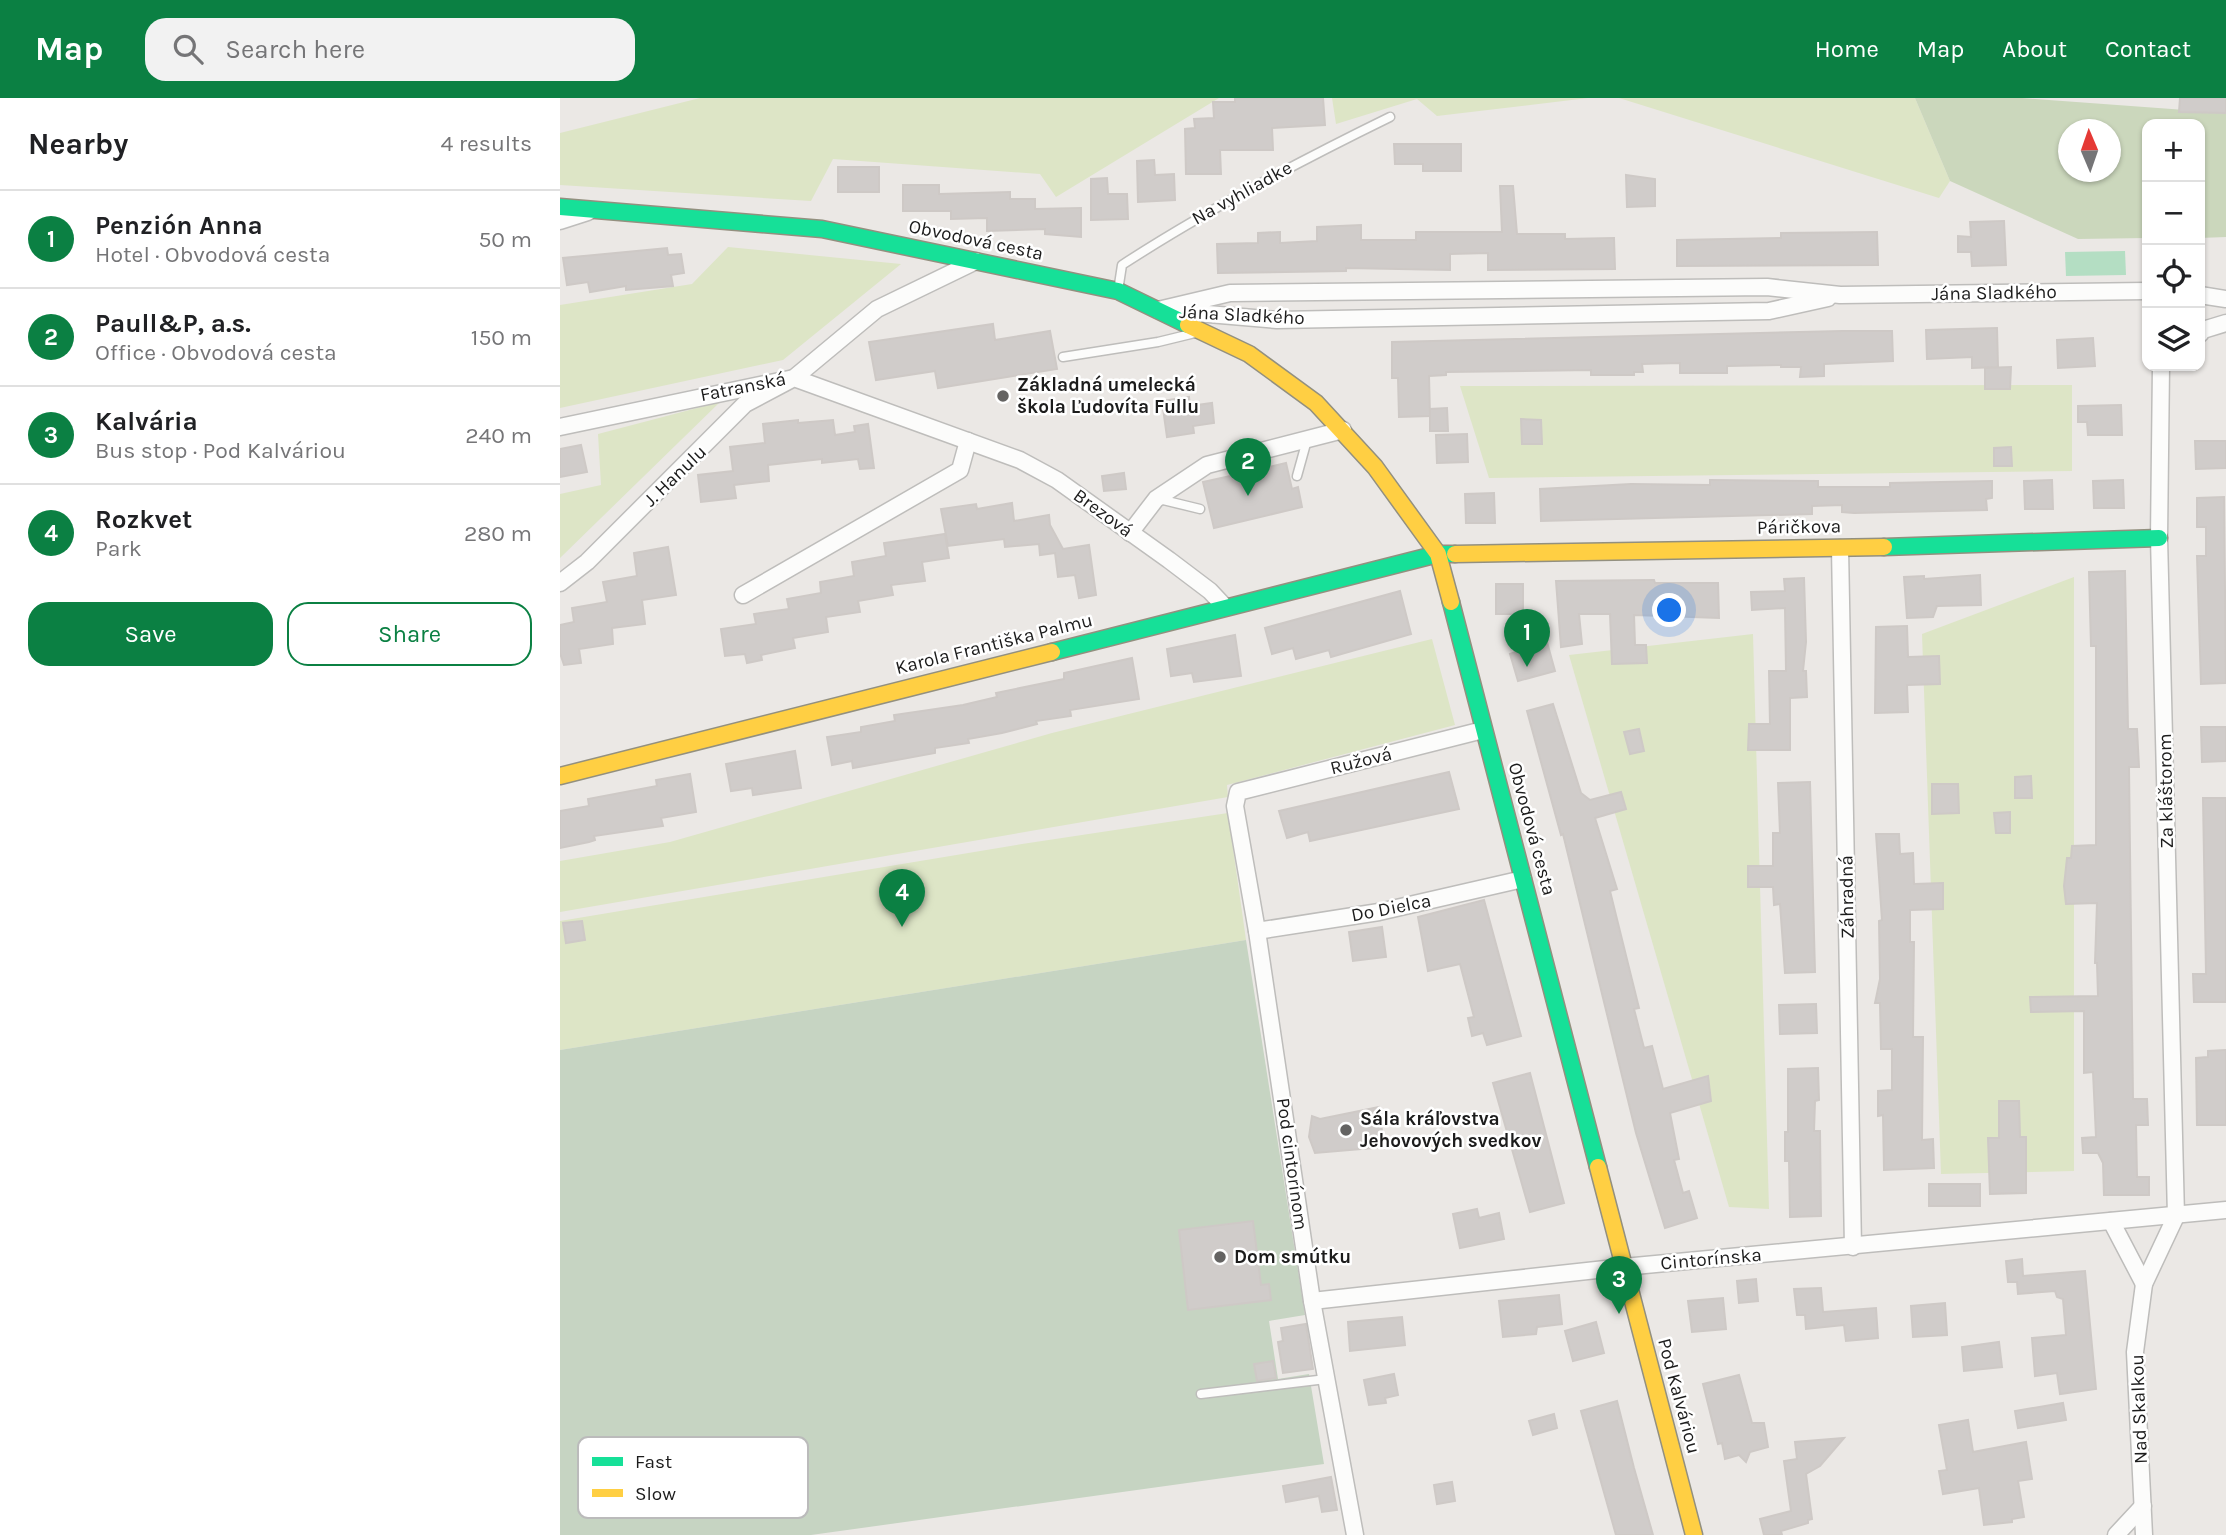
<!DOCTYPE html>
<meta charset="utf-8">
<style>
body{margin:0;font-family:Karla,sans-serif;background:#f2f2f2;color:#202124}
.controls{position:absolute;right:21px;top:21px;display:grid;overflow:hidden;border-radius:14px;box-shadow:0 2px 5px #0004}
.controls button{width:63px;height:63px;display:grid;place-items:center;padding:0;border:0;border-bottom:2px solid #e0e0e0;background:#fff;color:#202124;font:35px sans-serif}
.compass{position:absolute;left:1498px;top:21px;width:63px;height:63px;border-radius:50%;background:#fff;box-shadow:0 2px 5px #0004;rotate:358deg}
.you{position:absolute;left:1110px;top:513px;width:24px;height:24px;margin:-18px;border:5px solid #fff;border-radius:50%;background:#1a73e8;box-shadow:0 0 0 10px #1a73e833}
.badge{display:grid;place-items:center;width:46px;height:46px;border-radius:50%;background:#0b8043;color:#fff;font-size:23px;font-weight:700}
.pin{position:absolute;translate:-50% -58px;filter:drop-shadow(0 2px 4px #0008)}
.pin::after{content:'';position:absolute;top:37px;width:24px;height:21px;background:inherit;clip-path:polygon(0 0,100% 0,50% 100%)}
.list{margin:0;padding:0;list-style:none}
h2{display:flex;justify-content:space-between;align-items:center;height:91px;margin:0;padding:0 28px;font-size:30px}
h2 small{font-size:23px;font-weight:400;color:#757577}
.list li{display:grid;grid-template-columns:46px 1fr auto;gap:21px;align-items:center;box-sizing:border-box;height:98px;padding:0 28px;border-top:2px solid #e0e0e0}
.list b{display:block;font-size:26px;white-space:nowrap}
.list p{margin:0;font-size:23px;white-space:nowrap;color:#757577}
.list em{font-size:23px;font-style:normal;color:#757577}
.actions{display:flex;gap:14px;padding:21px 28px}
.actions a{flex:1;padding:16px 0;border:2px solid #0b8043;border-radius:21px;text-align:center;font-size:24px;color:#0b8043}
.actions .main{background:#0b8043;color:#fff}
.icon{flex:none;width:38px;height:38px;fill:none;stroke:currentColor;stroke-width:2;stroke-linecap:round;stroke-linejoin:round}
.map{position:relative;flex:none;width:1666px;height:1437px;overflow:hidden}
header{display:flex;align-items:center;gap:42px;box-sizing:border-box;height:98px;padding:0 35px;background:#0b8043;color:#fff}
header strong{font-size:33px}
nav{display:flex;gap:38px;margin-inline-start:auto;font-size:24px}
.search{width:490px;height:63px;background:#f2f2f2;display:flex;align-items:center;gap:18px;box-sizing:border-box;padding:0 24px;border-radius:21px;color:#757577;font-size:26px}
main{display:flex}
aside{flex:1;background:#fff}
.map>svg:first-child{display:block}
.grass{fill:#dde5c6}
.forest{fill:#cbd7bc;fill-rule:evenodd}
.cemetery{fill:#c6d4c2}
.pitch{fill:#b4dec3}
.building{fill:#d0ccca;stroke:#cec9c6;stroke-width:2}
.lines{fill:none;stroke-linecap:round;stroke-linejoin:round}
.lane-casing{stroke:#bebdbb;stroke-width:11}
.street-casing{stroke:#bebdbb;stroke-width:19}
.fast-casing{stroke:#93907f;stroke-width:19}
.slow-casing{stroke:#93907f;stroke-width:19}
.lane{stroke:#fcfcfb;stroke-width:8}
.street{stroke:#fcfcfb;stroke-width:16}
.fast{stroke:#16e098;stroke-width:16}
.slow{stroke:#ffcf43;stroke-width:16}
.poi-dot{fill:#646362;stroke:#fff;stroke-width:2.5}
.labels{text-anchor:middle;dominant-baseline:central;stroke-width:5;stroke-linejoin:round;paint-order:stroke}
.street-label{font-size:19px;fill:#1c1c1c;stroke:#fff}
.poi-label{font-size:19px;font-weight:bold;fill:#1c1c1c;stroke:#fff;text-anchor:start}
.key{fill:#fff;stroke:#bbb;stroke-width:2}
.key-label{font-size:19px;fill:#1c1c1c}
</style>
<header>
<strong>Map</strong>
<div class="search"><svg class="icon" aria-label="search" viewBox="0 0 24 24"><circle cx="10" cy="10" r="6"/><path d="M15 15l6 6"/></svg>Search here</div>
<nav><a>Home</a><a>Map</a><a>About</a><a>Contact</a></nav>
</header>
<main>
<aside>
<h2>Nearby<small>4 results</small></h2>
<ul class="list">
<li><span class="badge">1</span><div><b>Penzión Anna</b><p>Hotel · Obvodová cesta</p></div><em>50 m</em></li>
<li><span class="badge">2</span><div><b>Paull&amp;P, a.s.</b><p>Office · Obvodová cesta</p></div><em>150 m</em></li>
<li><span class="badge">3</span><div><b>Kalvária</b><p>Bus stop · Pod Kalváriou</p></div><em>240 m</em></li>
<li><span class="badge">4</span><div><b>Rozkvet</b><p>Park</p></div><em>280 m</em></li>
</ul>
<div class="actions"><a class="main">Save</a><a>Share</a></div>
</aside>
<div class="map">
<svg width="1666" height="1437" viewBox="0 0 1666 1437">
<rect width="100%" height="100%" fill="#ebe8e5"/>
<g class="grass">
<path d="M140 0H659L496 99 480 76 273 61 251 103 0 87V35Z"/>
<path d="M772 0H1028L877 18 857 1 776 26Z"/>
<path d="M1059 0H1355L1390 83 1379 100Z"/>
<path d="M168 149 341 166 223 262 0 310V207L132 186Z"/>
<path d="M1512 287V373L929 380 900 288Z"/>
<path d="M160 304 0 460V396L41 387 38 336Z"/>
<path d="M1514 479V1073L1381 1076 1362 536Z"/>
<path d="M1193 536 1209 1111 1169 1109 1009 557Z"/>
<path d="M872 541 895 627 667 687 668 699 0 814V763L110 744 492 635Z"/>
<path d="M668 715 686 842 0 952V823L462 746Z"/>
</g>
<path class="forest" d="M1355 0H1462L1666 15V139L1640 140V26H1587V140L1518 141 1390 83ZM1508 32H1550V74H1508Z"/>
<path class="cemetery" d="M686 842 745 1217 709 1223 718 1281 749 1276 764 1366 251 1437H0V952Z"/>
<path class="pitch" d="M1565 153 1566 177 1506 178 1505 154Z"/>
<g class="building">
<path d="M675 0H763L765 27 712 30 713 52H660L661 76H626L625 31 635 30 634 21 654 20 653 4H675Z"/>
<path d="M1620 0H1666V15L1619 14Z"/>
<path d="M834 46H901V73H863V66H835Z"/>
<path d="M594 62 595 77 614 76 615 102 578 104 577 63Z"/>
<rect x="278" y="69" width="41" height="25"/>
<path d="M1066 77 1095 81V108L1067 109Z"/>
<path d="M547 80 548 96H567L568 121 531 122V81Z"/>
<path d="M343 87H379V96L450 94V101H475V111L521 110V139L485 136V131L427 133V120L391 121V113H343Z"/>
<path d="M940 88H953L957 136H1005V141L1054 140 1055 171 928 172V155L890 156V172L786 170V173L658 175 657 146 698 145V135L720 134V145L757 143V129L801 127V142H856V134H942Z"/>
<path d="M1444 123 1446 167 1412 168 1411 154H1398V138L1411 139 1410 124Z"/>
<path d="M1317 134 1318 167 1117 168V142L1221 140V135Z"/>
<path d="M107 150 108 157 121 156 124 175 111 177 113 188 66 192V188L30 194 28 184 7 187 3 160Z"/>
<path d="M433 226 435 242 490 233 497 271 378 290 375 273 316 282 309 244Z"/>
<path d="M1437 230 1438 269 1412 270V259L1367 261 1366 232Z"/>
<path d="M1282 233H1332L1333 263 1264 266V278L1240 279 1241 269H1221V267L1167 268V275H1120V265L1082 266 1083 274H1074V277H1031V272L886 274V277L869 278 870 318 839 319 838 280H832V244Z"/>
<path d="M1533 240 1535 268 1498 270 1497 242Z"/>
<path d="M1451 269 1450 291H1425V270Z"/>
<path d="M629 299 630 308 652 305 654 325 633 328 634 335 607 339 602 303Z"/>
<path d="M1561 307 1562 337H1528L1527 324H1518V308Z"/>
<path d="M887 310 888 333H870V311Z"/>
<path d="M961 321 981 322 982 346H962Z"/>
<path d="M238 322V325L273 322 275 337 295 334 294 328 308 326 314 370 300 371 298 361 262 365V361L208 367 209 383 174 387 176 400 141 404 138 377 173 373 170 349 205 345 203 326Z"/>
<path d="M907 336 908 364 877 365 876 337Z"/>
<path d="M1635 343H1666V370L1636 371Z"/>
<path d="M21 347 27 374 0 379V351Z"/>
<path d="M1451 349 1452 368H1434V350Z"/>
<path d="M699 365 700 371 726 365 732 391 738 389 742 409 654 430 643 384 684 375 682 370Z"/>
<path d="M564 375 566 391 544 393 542 378Z"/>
<path d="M1150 382 1258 383V389H1330V385L1432 383V400L1426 401 1427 412 1294 415 1282 414V407L1252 408V416L981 423 980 391 1071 386 1150 387Z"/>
<path d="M1492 382 1493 411H1465L1464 383Z"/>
<path d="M1563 382 1564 410H1534L1533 383Z"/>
<path d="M934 395 935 425H906L905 396Z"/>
<path d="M1664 399 1666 585 1641 586 1637 458H1646V429H1637V400Z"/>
<path d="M452 405 454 423 489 417 490 427 503 451 529 447 536 497 519 500 515 477 498 479 495 455 480 457 479 446 445 449 444 441 388 448 381 411 416 406 417 411Z"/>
<path d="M385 436 389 460 362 464 365 483 331 487 333 497 298 503 300 514 266 519 268 534 233 540 235 550 201 557 202 562 187 565 185 556 165 558 161 531 196 526 194 516 229 511 227 501 261 495 260 484 294 478 292 464 326 458 324 445Z"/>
<path d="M108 449 116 497 82 502 85 526 52 530 53 546 19 551 21 565 4 567 0 555V527L14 524 12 510 47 504 43 484 77 478 74 455Z"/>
<path d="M1565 473 1568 631H1577L1579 669H1569L1573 1001H1587L1588 1027H1576L1577 1079H1589V1097H1544L1543 1065 1538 1055H1523L1522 1040 1536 1039 1533 974 1524 975V913L1471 914 1470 899 1538 898 1537 865H1535L1537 805 1506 806 1504 788 1507 760H1511L1512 748 1536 747V548H1531L1529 474Z"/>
<path d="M1420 477 1421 507 1377 508 1373 519 1347 520 1344 479 1364 478V481Z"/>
<path d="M1244 480 1246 544 1243 573H1246L1247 599 1230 600V652H1188L1189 626H1210L1209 573H1226L1225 510 1192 512 1191 494 1225 493 1224 481Z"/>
<path d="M1094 482 1095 485H1158L1159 520 1074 517 1075 547H1086L1087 565 1052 566 1050 516H1019L1022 546 1001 549 996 483Z"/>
<rect x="936" y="486" width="27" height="30"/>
<path d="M840 493 851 536 771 559 769 552 736 561 733 550 712 556 705 530Z"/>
<path d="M1347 528 1348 559 1379 558 1380 586 1347 587 1348 614 1315 615 1316 529Z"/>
<path d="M675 537 681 578 634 584 632 575 611 578 607 551Z"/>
<path d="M987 544 995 573 958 583 950 556Z"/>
<path d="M572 560 579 601 510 612 511 618 476 623 477 626 442 635 408 641 409 645 375 650V655L293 670 292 663 272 667 267 639 301 634V629L335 623 334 617 403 607 437 599 436 595 504 581V575Z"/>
<path d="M993 606 1021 695 1030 702 1061 694 1066 711 1035 720 1057 791 1050 793 1079 910 1074 911 1084 950 1092 948 1103 991 1148 978 1151 1003 1110 1015 1119 1061 1114 1062 1123 1095 1129 1093 1137 1120 1105 1130 1076 1035 1003 736 1001 737 967 613Z"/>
<path d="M1641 629H1666V663L1642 664Z"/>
<path d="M1079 631 1084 653 1070 656 1064 634Z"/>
<path d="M235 653 241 690 193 697 192 690 171 693 166 666Z"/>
<path d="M889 674 899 711 750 743 748 734 727 740 719 713Z"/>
<path d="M130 676 136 714 101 720 103 728 34 738 35 742 29 744 0 750V713L29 708 28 701 97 688 96 682Z"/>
<path d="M1471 678 1472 700H1455V679Z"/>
<path d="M1250 684 1255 874 1225 875 1220 806 1214 807 1213 789H1188V768H1213V735H1220L1218 685Z"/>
<path d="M1372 686H1398L1399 715 1372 716Z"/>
<path d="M1643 700H1666V904H1634L1633 876H1646Z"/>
<path d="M1450 714V735H1436L1434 715Z"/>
<path d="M1316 736H1339L1340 756 1353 755 1354 786 1383 785V811L1350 812V844H1354L1353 939H1363L1362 1042 1373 1041 1374 1070 1324 1072 1323 1017 1318 1018V993L1332 992V951H1321L1320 905H1315L1320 881 1319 823 1322 822Z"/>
<path d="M924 802 961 938 927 947 923 935 912 938 908 920 914 919 900 866 868 873 858 819Z"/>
<path d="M22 823 25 842 6 845 3 825Z"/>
<path d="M822 829 826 859 793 863 789 834Z"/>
<path d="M1256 906 1257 935 1220 936 1219 907Z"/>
<path d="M1666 952V1027H1637L1636 960 1648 959V953Z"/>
<path d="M1258 970 1259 1002 1255 1003 1254 1033H1260L1261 1118 1230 1119 1229 1063H1225V1034H1228V971Z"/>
<path d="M970 975 1004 1105 970 1114 933 985Z"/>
<path d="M1439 1003H1459L1460 1039H1466V1095L1430 1096 1428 1040H1439Z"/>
<path d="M819 1009 824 1049 755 1055 749 1039 752 1018 760 1021Z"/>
<rect x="1369" y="1086" width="51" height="22"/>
<path d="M917 1111 919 1120 939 1115 944 1141 900 1150 893 1116Z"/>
<path d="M693 1123 701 1187 709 1186 711 1202 628 1212 619 1132Z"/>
<path d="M1462 1161 1463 1178 1525 1173 1536 1291 1500 1296 1497 1275 1475 1278 1472 1240 1506 1237 1503 1201 1497 1199 1495 1193 1458 1196 1457 1184H1448L1446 1163Z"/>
<path d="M1196 1181 1198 1203 1179 1205 1177 1183Z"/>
<path d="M1261 1190 1263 1214 1316 1210 1318 1240 1286 1243 1284 1227 1246 1231 1245 1217H1237L1234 1191Z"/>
<path d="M999 1197 1002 1226 977 1229 976 1236 943 1239 939 1203Z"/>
<path d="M1163 1200 1166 1231 1132 1234 1128 1203Z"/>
<path d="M1385 1205 1387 1237 1353 1239 1351 1208Z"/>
<path d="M842 1219 845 1247 790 1253 788 1224Z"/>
<path d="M1036 1224 1044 1255 1013 1263 1005 1233Z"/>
<path d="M746 1226 753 1271 723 1275 718 1244 723 1243 721 1230Z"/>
<path d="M1439 1244 1442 1269 1404 1273 1402 1249Z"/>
<path d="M713 1263 716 1280 697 1283 694 1266Z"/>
<path d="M834 1276 838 1297 825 1300 826 1305 809 1307 804 1282Z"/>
<path d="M1179 1277 1192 1325H1204L1208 1349 1190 1354 1186 1364 1179 1357 1165 1361 1162 1345 1158 1346 1143 1286Z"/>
<path d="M1057 1303 1074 1370 1093 1437H1056L1021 1313Z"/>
<path d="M1503 1305 1506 1322 1458 1330 1455 1313Z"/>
<path d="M994 1316 997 1330 973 1337 969 1323Z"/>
<path d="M1408 1322 1413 1354 1466 1344 1472 1381 1458 1383 1464 1419 1452 1421V1424L1424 1427 1419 1390 1383 1396 1379 1373 1387 1372 1379 1327Z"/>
<path d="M1284 1340 1260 1368 1246 1376 1252 1421 1248 1422V1425L1221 1433 1222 1437H1204L1200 1421 1231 1413 1224 1363 1237 1361 1235 1344Z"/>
<path d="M771 1379 777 1412 762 1414 759 1398 726 1404 723 1388Z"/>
<path d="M892 1384 895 1403 877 1406 874 1387Z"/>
</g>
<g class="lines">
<defs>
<g id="lane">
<path d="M558 193 562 167C648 111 738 64 830 19"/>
<path d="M503 259 598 244 635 235"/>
<path d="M737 378 747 342"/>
<path d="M599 401 640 411"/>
<path d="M641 1296 766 1281"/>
</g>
<g id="street">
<path d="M0 123 28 114"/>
<path d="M1640 197 1666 201"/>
<path d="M598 212 670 195 1207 189 1280 197 1587 193"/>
<path d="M613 213 717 222 1209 213 1268 200"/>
<path d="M1640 236 1643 232 1666 225"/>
<path d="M0 329 234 280 317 211 416 163"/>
<path d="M570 435 596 401 647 367 783 332"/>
<path d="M1280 450 1293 1149"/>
<path d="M0 485 27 464 185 306 234 280 460 362 497 382 609 462 650 493 665 509"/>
<path d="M183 497 400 372 408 343"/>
<path d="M697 833 819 814 963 781"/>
<path d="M1551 1123 1584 1186"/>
<path d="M752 1203 1064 1169 1666 1112"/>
<path d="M795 1437 752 1203 697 833 675 708 678 694 923 632"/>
<path d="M1556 1437 1583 1408"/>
<path d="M1584 1437 1575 1254 1584 1186 1616 1118 1599 440 1601 268"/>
</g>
<g id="fast">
<path d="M0 109 262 131 558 193 628 227"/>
<path d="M1324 449 1599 440"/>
<path d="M891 504 1038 1069"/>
<path d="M492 554 878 456H895"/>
</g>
<g id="slow">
<path d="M628 227 689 256 756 305 815 369 878 456 891 504"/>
<path d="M895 456 1324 449"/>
<path d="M0 678 492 554"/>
<path d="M1038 1069 1134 1437"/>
</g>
</defs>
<use href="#lane" class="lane-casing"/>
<use href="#street" class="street-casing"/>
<use href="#fast" class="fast-casing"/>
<use href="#slow" class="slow-casing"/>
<use href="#lane" class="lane"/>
<use href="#street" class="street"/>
<use href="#fast" class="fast"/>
<use href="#slow" class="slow"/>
</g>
<g class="poi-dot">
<circle cx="443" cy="298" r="7"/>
<circle cx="786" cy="1032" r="7"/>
<circle cx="660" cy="1159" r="7"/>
</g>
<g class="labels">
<g class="street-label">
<text transform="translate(682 95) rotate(-29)">Na vyhliadke</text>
<text transform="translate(416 142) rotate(12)">Obvodová cesta</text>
<text transform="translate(1434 195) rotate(-1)">Jána Sladkého</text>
<text transform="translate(682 217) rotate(3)">Jána Sladkého</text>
<text transform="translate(183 289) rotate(-11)">Fatranská</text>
<text transform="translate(115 378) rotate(-44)">J. Hanulu</text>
<text transform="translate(543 415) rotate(36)">Brezová</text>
<text transform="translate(1239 429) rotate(-1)">Páričkova</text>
<text transform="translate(434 546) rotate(-14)">Karola Františka Palmu</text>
<text transform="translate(801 663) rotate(-14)">Ružová</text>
<text transform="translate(1606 693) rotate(-91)">Za kláštorom</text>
<text transform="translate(972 731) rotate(75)">Obvodová cesta</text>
<text transform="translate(1287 799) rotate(-91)">Záhradná</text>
<text transform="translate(831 810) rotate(-11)">Do Dielca</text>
<text transform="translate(732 1066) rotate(82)">Pod cintorínom</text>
<text transform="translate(1151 1161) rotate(-5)">Cintorínska</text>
<text transform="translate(1119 1298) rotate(75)">Pod Kalváriou</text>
<text transform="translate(1579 1311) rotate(-92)">Nad Skalkou</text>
</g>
<g class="poi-label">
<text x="457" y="287">Základná umelecká<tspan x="457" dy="22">škola Ľudovíta Fullu</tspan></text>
<text x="800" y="1021">Sála kráľovstva<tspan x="800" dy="22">Jehovových svedkov</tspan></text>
<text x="674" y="1159">Dom smútku</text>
</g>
</g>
<rect x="18" y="1339" width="230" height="81" rx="10" class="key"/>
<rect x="32" y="1359" width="31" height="9" fill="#16e098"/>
<rect x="32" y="1391" width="31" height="8" fill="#ffcf43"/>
<g class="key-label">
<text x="75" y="1370">Fast</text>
<text x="75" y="1402">Slow</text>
</g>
</svg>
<div class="controls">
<button>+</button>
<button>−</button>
<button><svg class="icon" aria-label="locate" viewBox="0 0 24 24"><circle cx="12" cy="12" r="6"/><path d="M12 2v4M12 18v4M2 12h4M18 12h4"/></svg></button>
<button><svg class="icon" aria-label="layers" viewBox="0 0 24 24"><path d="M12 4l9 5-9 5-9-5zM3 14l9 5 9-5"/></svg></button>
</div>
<svg class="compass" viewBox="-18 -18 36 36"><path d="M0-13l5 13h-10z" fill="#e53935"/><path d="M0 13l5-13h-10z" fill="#757577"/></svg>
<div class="you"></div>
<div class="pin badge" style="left:967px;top:569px">1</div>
<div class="pin badge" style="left:688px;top:398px">2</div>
<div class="pin badge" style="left:1059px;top:1216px">3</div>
<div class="pin badge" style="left:342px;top:829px">4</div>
</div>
</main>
